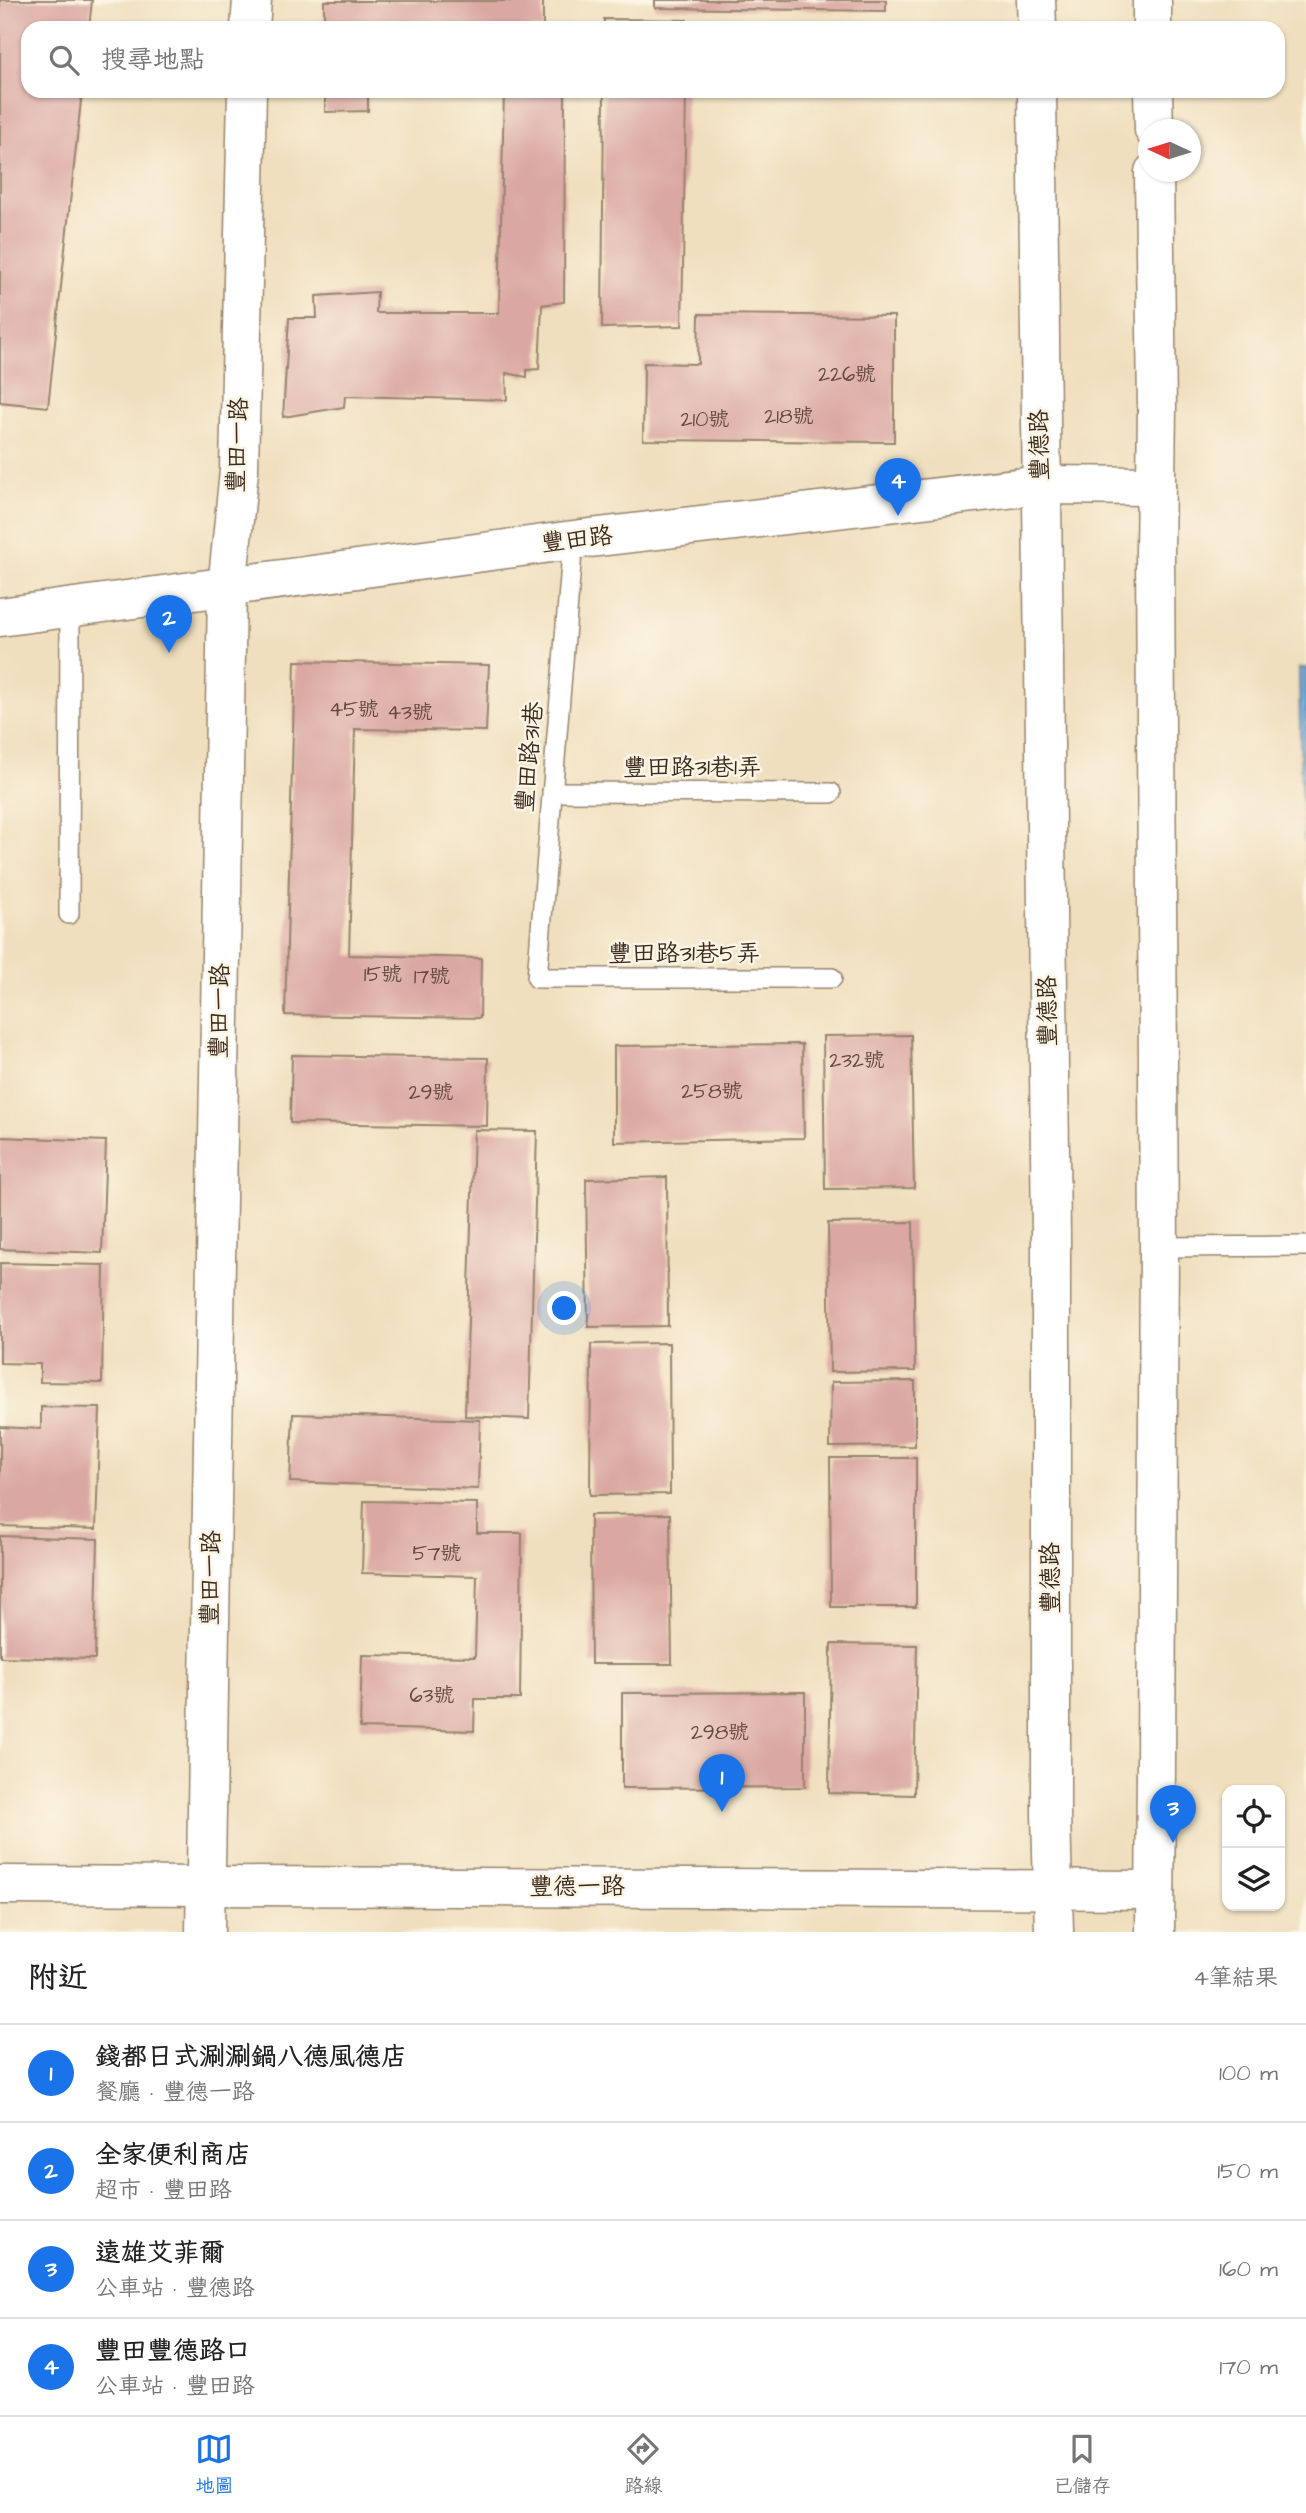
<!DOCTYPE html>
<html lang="zh-TW">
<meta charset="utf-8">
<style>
body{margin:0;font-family:"Architects Daughter","LXGW WenKai TC",sans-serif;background:#f2f2f2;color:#222}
.controls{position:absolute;right:21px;bottom:21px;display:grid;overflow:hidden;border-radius:14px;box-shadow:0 2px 5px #0004}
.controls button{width:63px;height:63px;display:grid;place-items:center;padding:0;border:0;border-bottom:2px solid #e0e0e0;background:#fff;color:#222;font:35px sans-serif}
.compass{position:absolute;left:1138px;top:119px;width:63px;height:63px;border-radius:50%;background:#fff;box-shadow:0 2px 5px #0004;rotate:274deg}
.you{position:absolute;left:565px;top:1309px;width:24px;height:24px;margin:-18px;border:5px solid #fff;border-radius:50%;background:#1a73e8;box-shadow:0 0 0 10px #1a73e833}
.badge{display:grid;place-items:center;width:46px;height:46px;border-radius:50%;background:#1a73e8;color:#fff;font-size:23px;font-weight:700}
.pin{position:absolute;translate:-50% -58px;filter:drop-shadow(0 2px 4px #0008)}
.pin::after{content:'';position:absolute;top:37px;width:24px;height:21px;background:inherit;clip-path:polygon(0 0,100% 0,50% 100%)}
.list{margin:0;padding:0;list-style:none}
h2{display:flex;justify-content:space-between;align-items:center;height:91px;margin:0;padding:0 28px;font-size:30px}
h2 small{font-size:23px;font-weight:400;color:#767676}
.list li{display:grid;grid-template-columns:46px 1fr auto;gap:21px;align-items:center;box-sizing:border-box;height:98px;padding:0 28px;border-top:2px solid #e0e0e0}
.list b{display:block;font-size:26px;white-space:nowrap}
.list p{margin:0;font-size:23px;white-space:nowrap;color:#767676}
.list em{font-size:23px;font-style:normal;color:#767676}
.icon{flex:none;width:38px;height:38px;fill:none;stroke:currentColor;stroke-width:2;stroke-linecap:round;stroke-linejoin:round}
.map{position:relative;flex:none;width:1306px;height:1932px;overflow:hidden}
.search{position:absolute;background:#fff;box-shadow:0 2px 5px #0004;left:21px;right:21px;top:21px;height:77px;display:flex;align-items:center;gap:18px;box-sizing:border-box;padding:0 24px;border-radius:21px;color:#767676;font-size:26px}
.sheet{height:483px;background:#fff}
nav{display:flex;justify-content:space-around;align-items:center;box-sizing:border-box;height:98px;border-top:2px solid #e0e0e0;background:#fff;font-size:19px;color:#767676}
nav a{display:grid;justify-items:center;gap:4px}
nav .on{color:#1a73e8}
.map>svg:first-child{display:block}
.water{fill:#73afe5;stroke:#576c82;stroke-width:2}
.building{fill:#daa7a2}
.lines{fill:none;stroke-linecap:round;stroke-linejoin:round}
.lane-casing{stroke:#96846e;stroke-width:22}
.street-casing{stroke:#96846e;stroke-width:41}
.secondary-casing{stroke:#96846e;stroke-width:41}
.lane{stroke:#fff;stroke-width:19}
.street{stroke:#fff;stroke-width:38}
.secondary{stroke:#fff;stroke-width:38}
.labels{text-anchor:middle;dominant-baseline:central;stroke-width:5;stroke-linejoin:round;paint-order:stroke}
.number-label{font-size:21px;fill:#63493f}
.street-label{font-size:24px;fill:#3b2a1e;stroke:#fcf5e5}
</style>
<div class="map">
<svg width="1306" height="1932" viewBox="0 0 1306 1932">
<rect width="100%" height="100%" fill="#fcf5e5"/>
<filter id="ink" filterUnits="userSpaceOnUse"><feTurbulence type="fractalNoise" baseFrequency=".0143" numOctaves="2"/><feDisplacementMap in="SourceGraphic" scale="14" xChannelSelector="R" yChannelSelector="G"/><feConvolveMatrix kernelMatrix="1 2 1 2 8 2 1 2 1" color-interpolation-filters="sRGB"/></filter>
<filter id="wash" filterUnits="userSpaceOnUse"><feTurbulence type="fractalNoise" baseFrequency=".00686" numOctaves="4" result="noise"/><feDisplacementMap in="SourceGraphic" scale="28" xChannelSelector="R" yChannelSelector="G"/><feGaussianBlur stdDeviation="1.57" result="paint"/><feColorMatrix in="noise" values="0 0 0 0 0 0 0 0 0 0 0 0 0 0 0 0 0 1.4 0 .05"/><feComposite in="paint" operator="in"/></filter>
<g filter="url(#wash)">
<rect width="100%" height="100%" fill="#f0dfbe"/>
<path class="water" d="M1299 668H1306V864L1301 781Z"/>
<g id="blocks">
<g class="building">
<path d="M0 0H92L89 28H28V91H82L48 407 0 402Z"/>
<path d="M655 0H886V11L655 8Z"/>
<rect x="324" y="1" width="219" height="27"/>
<path d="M604 19 687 20V28H604Z"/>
<path d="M325 91H368V111L325 112Z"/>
<path d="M504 91H565L564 302 542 305 539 369 527 370V377L506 373 507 400 345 396 344 407 283 417 289 318H317L316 296 377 292 376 313H499Z"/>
<path d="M604 91H686L682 326 602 328Z"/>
<path d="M699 314 894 316V442L643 440 644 363 698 364Z"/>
<path d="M295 661 489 665 486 731 355 729 349 955 481 958 480 1018 285 1015Z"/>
<path d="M911 1035 914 1188 825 1189 823 1036Z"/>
<path d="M802 1044 804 1138 614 1142V1046Z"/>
<path d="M292 1055 488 1058 487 1126 290 1123Z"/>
<path d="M474 1130 537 1131 529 1419 465 1416Z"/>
<path d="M0 1137 106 1141 102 1253 0 1249Z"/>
<path d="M667 1177 668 1326 588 1327 586 1179Z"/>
<path d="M913 1222 915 1371 830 1372 828 1223Z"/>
<path d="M0 1263 104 1265 102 1383 40 1382V1364L0 1363Z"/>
<path d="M669 1343 670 1494 590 1495 591 1344Z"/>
<path d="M915 1381V1446L830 1447 831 1382Z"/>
<path d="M41 1407 100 1408 96 1529 0 1526V1427L41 1429Z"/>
<path d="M293 1414 480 1420 478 1489 290 1482Z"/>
<path d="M830 1458H916V1607H831Z"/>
<path d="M364 1501 477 1503V1533H522L520 1699H475L474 1731 360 1728 362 1655 475 1657 477 1576 362 1573Z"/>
<path d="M670 1514 672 1664H591L590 1515Z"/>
<path d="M0 1536 98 1539 95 1659 0 1657Z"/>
<path d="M831 1644 917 1645 914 1795 829 1793Z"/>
<path d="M805 1692V1787L622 1788V1693Z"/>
</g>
</g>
</g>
<g filter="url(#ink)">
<use href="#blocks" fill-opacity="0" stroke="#96846e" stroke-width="2"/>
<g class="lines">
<defs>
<g id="lane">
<path d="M573 540 537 978H832"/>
<path d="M552 792 831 793"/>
<path d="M69 914 70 608"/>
<path d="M1159 1247 1306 1246"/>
</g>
<g id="street">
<path d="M250 28 252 0"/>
<path d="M0 1885 1155 1890"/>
<path d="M205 1932 227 588 239 471 247 91"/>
</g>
<g id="secondary">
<path d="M1036 0 1037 28"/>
<path d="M1152 0V28"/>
<path d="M1037 91 1051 1235V1812L1054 1932"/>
<path d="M1153 91 1154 130"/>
<path d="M1154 172 1157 408 1155 551 1159 1247 1155 1932"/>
<path d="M0 617 573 540 1041 485 1156 486"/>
</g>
</defs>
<use href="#lane" class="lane-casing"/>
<use href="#street" class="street-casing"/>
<use href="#secondary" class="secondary-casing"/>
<use href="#lane" class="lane"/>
<use href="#street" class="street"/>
<use href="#secondary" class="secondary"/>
</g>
</g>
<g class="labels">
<g class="number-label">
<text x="847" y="374">226號</text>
<text x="789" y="416">218號</text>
<text x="705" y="419">210號</text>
<text x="354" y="709">45號</text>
<text x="410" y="712">43號</text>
<text x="383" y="974">15號</text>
<text x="432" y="976">17號</text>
<text x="857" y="1060">232號</text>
<text x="712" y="1091">258號</text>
<text x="431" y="1092">29號</text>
<text x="437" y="1553">57號</text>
<text x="432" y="1695">63號</text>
<text x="720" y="1732">298號</text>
</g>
<g class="street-label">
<text transform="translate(238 445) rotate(-88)">豐田一路</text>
<text transform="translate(1040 445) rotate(-91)">豐德路</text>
<text transform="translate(577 540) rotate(-7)">豐田路</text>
<text transform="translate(530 757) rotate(-85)">豐田路31巷</text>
<text x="692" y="768">豐田路31巷1弄</text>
<text x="684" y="954">豐田路31巷5弄</text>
<text transform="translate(220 1011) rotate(-89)">豐田一路</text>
<text transform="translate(1048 1011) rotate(-91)">豐德路</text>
<text transform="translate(211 1578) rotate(-89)">豐田一路</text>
<text transform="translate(1051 1578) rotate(-90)">豐德路</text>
<text x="577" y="1887">豐德一路</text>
</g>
</g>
</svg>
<div class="controls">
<button><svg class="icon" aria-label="locate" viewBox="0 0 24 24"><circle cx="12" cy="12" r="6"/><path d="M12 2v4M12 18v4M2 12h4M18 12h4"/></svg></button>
<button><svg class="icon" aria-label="layers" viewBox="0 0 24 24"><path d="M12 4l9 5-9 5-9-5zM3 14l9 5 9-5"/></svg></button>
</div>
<svg class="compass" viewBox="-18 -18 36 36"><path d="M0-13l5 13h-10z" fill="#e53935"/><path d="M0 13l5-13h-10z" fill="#767676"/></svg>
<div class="you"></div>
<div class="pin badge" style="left:722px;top:1812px">1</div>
<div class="pin badge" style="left:169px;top:653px">2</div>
<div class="pin badge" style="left:1173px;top:1843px">3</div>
<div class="pin badge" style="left:898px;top:516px">4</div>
<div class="search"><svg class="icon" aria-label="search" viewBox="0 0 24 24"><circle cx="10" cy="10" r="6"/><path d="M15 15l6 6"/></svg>搜尋地點</div>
</div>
<section class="sheet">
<h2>附近<small>4筆結果</small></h2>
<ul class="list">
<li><span class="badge">1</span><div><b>錢都日式涮涮鍋八德風德店</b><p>餐廳 · 豐德一路</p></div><em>100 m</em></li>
<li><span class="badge">2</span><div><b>全家便利商店</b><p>超市 · 豐田路</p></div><em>150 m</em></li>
<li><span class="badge">3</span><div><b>遠雄艾菲爾</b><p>公車站 · 豐德路</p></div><em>160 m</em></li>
<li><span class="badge">4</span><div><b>豐田豐德路口</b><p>公車站 · 豐田路</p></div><em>170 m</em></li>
</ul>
</section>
<nav>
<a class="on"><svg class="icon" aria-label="map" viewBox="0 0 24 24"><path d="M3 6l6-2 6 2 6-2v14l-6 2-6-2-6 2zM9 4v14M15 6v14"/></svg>地圖</a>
<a><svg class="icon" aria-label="directions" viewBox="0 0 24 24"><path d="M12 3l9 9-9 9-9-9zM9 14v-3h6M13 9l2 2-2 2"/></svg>路線</a>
<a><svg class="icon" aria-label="saved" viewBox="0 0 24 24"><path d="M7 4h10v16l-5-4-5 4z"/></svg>已儲存</a>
</nav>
